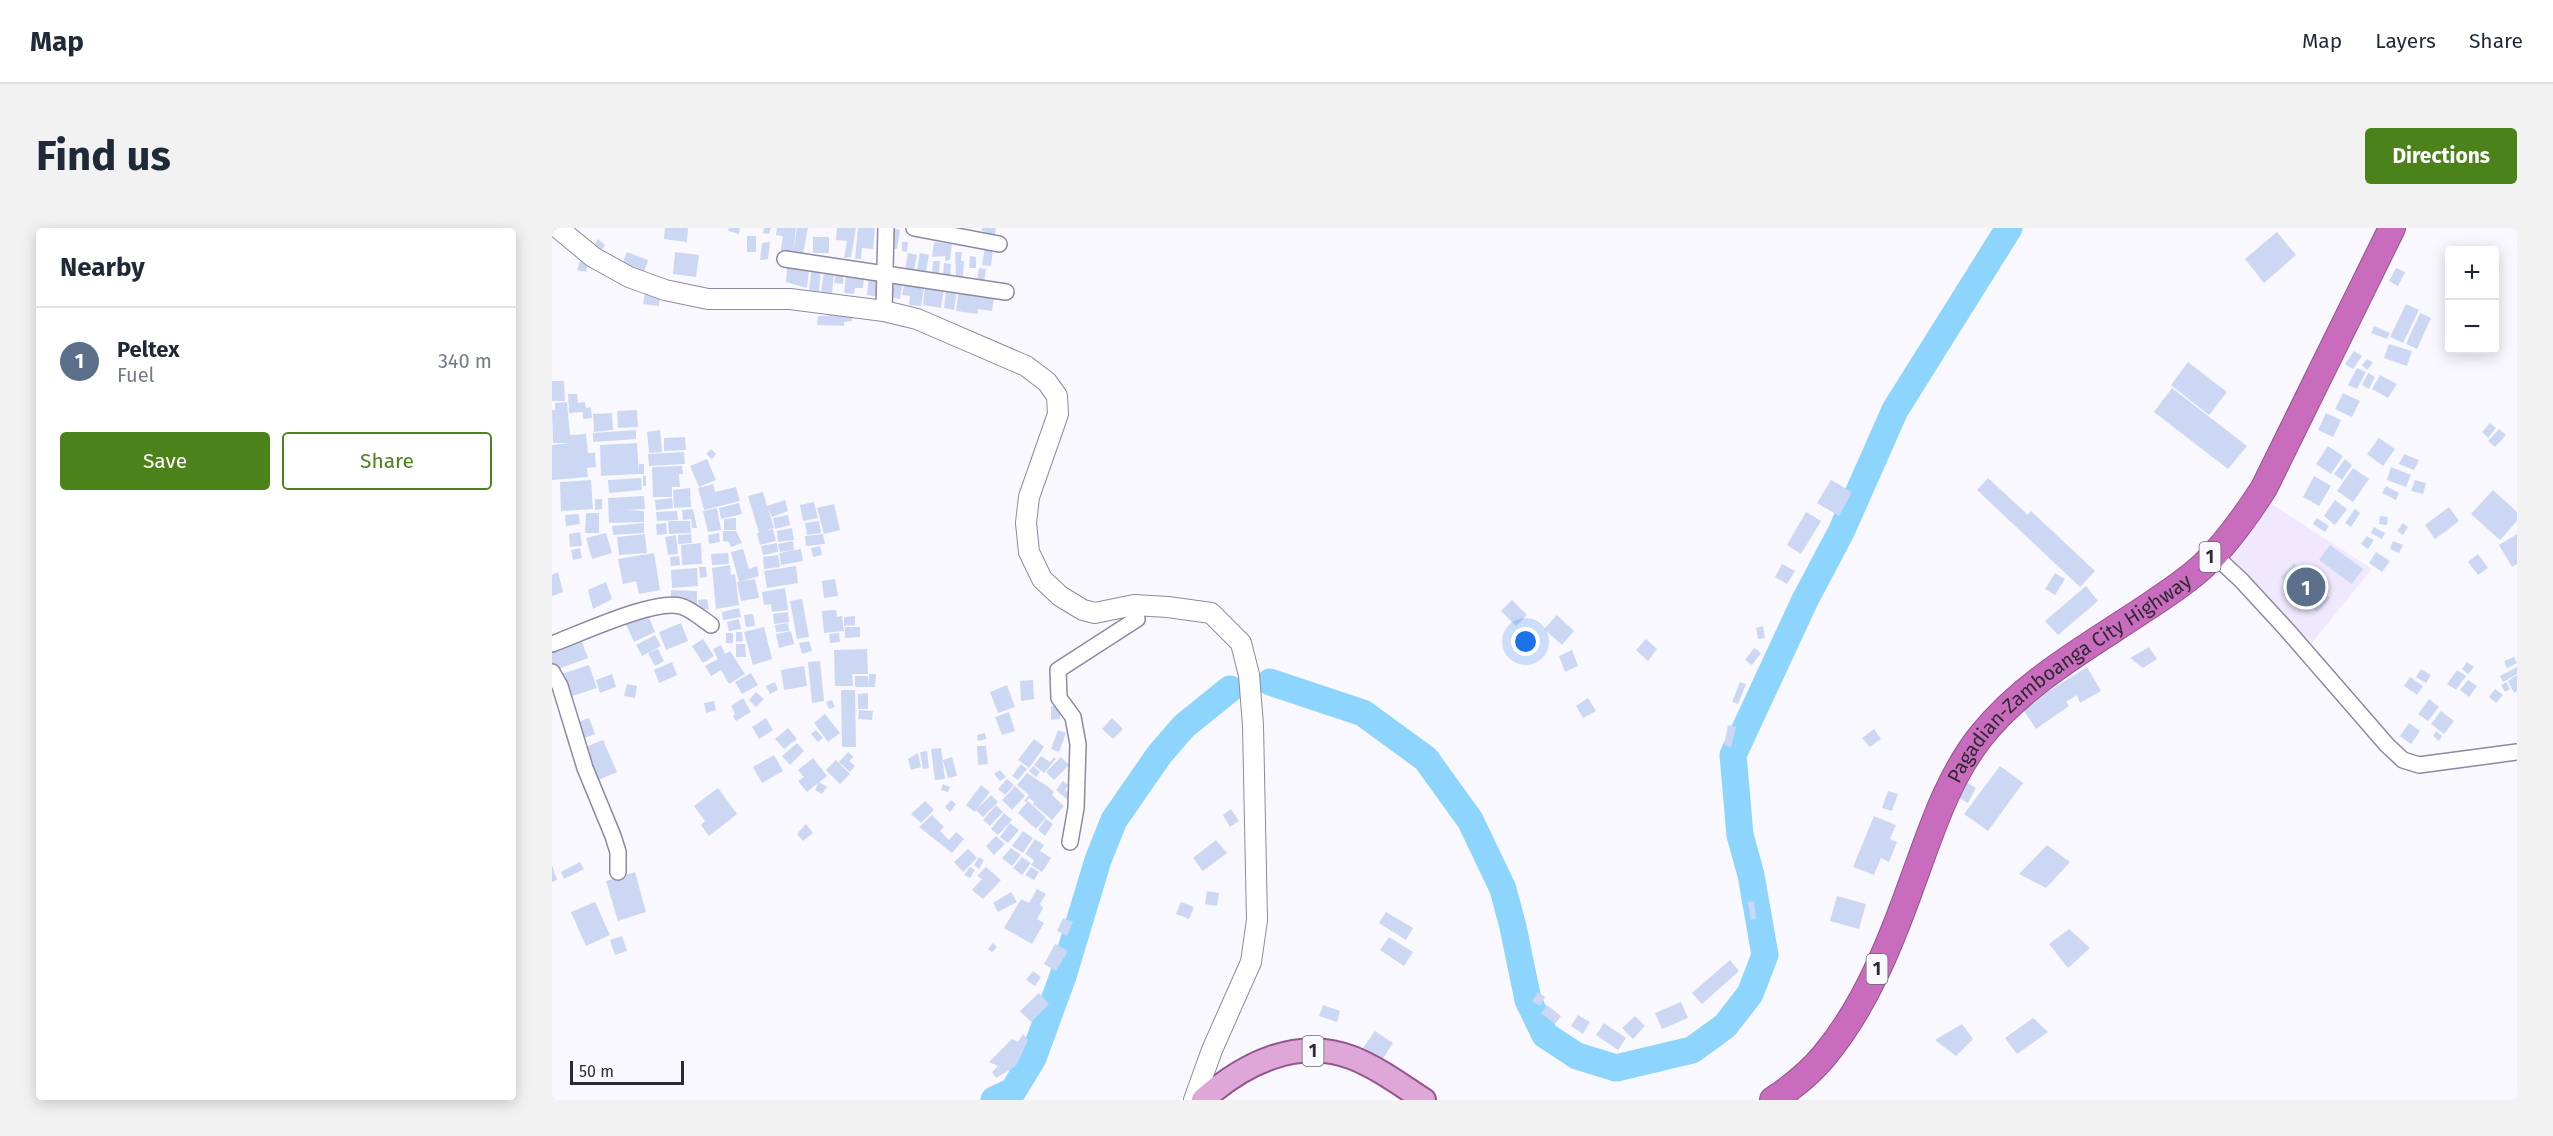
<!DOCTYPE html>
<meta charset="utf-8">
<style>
body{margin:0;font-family:"Fira Sans",sans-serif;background:#f2f2f3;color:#1f2937}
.controls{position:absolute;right:18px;top:18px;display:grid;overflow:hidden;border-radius:6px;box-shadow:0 3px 15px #0003}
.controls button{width:54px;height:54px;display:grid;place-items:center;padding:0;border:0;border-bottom:2px solid #e0e1e3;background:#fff;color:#1f2937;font:30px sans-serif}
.scale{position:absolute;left:18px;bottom:15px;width:114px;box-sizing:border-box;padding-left:6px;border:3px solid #2d2a35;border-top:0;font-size:16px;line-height:21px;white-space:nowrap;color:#2d2a35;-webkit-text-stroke:4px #f9f8fe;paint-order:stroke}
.you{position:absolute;left:974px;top:414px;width:21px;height:21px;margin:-15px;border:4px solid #fff;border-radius:50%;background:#1a73e8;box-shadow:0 0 0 9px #1a73e833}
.badge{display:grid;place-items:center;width:39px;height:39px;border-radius:50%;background:#4c821a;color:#fff;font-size:20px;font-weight:700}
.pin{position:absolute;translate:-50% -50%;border:3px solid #fff;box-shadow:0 2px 6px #0006}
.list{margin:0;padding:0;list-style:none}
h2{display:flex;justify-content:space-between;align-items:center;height:78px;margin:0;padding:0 24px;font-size:26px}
h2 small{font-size:20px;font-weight:400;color:#747a83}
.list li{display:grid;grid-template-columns:39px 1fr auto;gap:18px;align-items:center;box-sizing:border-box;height:108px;padding:0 24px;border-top:2px solid #e0e1e3}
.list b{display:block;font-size:22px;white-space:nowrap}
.list p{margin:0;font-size:20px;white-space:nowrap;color:#747a83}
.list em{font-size:20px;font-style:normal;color:#747a83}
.actions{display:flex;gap:12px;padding:18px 24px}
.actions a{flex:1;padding:14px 0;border:2px solid #4c821a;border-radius:6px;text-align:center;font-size:21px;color:#4c821a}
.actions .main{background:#4c821a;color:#fff}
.map{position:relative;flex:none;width:1965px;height:872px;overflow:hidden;border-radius:6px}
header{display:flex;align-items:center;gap:36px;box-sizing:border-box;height:84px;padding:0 30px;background:#fff;border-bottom:2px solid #e0e1e3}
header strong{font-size:28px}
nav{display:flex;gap:33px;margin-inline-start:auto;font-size:21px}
.intro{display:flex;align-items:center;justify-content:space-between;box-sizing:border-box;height:144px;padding:0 36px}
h1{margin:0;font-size:42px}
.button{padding:15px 27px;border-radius:6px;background:#4c821a;color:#fff;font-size:21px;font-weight:700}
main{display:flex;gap:36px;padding:0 36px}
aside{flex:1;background:#fff;border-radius:6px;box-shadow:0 3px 15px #0003}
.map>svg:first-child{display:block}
.built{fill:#efe8fe}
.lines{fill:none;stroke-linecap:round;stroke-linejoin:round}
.river{stroke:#8dd5fd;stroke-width:27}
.building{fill:#ccd8f3}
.street-casing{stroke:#9088a2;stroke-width:18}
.secondary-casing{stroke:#9088a2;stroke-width:22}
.primary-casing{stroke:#93558d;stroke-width:26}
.highway-casing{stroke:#93558d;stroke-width:28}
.street{stroke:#fff;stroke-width:15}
.secondary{stroke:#fff;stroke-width:20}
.primary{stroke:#dfa7d7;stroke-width:22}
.highway{stroke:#ca6cbd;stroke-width:26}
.labels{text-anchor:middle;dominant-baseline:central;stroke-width:5;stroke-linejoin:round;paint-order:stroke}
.shield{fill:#f9f8fe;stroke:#6a6871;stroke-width:1.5}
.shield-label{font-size:18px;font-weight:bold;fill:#2d2a35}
.street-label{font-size:20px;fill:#2d2a35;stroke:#f9f8fe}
</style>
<header>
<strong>Map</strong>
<nav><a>Map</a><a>Layers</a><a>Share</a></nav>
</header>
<div class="intro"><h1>Find us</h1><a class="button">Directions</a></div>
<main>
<aside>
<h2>Nearby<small></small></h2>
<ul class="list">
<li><span class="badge" style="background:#5c6f8a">1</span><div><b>Peltex</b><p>Fuel</p></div><em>340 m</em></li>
</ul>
<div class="actions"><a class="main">Save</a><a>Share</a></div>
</aside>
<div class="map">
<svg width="1965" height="872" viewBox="0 0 1965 872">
<rect width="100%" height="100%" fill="#f9f8fe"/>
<path class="built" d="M1715 273 1820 341 1758 417 1678 331Z"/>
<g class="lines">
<g class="river">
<path d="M718 454 811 485 874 531 918 592 951 661 961 699 976 772 993 807 1025 828 1064 840 1140 822 1173 798 1198 766 1213 727 1199 647 1188 607 1181 527 1253 372 1289 304 1343 182 1457 0"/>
<path d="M442 872 461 863 481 830 511 748 546 632 562 592 607 527 632 498 678 461"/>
</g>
</g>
<g class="building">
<path d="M113 0H136L135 14 112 11Z"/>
<path d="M177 0H188L187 6 176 3Z"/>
<path d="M212 0H219L217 6 211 5Z"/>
<path d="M225 0H244L241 26 245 0H256L251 26 228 27 231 8 224 7Z"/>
<path d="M285 0H304L299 29 292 30 295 13 284 12Z"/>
<path d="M306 0H323L321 21 310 20 309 31H303Z"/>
<path d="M338 0 348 2 345 21 335 20Z"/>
<path d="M430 0H444L443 6 440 9 433 8 434 4 430 3Z"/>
<path d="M1725 4 1744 27 1712 55 1693 31Z"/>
<rect x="195" y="8" width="9" height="16"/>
<rect x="261" y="9" width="16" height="16"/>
<path d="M46 11 53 17 49 23 42 17Z"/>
<path d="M218 14 216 31 208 32 210 15Z"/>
<path d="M350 14H356L355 24 350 23Z"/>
<path d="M382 14 400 16 398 32 393 33V28L380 29Z"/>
<path d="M433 20 441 21 439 38 430 37Z"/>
<path d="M75 24 96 32 92 44 70 36Z"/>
<path d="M123 24 147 27 144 49 121 46Z"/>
<path d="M403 24H410L409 33H412L411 49 404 48Z"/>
<path d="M356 25 365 27 362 43 353 41Z"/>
<path d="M368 25 377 27 374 44 365 42Z"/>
<path d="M418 28 424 29V40H417Z"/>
<path d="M28 33 36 35 34 44 25 42Z"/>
<path d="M381 33H388L387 45 380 44Z"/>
<path d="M392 35 399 36 398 48H391Z"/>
<path d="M235 40 257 42 255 60 234 54Z"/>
<path d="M260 40 269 41 267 64 257 62Z"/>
<path d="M427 40 434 41 432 54 425 53Z"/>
<path d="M1844 40 1853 44 1846 58 1837 53Z"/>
<path d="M272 42 282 44 280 66 269 65Z"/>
<path d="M295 42 312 47 311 60H303L302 66 292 65Z"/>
<path d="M284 44 292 45 291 56 282 55Z"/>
<path d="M317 47 331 48 329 69 315 67Z"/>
<path d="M338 49 351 51 348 71 335 69Z"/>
<path d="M353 52 373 55 369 78 357 77 358 68 350 67Z"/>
<path d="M373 58 392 60 389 80 371 77Z"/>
<path d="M407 60 429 62 428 68 442 70 440 83 426 81V86L404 83Z"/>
<path d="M394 61 405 62 402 82 392 80Z"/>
<path d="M93 65 108 67 107 78 91 76Z"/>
<path d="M1854 76 1867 82 1851 115 1838 109Z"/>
<path d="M276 84 300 85V93L292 94V98L265 97 266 88H277Z"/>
<path d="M1868 85 1879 90 1865 121 1854 116Z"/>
<path d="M1822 98 1838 105 1835 111 1819 105Z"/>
<path d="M1837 116 1860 123 1855 138 1832 130Z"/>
<path d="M1802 123 1810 128 1801 141 1793 136Z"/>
<path d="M1815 131 1821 135 1815 142 1810 137Z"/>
<path d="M1636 134 1675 164 1657 187 1619 157Z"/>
<path d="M1805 140 1814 144 1805 161 1796 157Z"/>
<path d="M1816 145 1823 149 1817 161 1810 157Z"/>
<path d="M1828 147 1845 156 1836 170 1820 161Z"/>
<path d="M0 153H12L13 173H0Z"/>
<path d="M1620 160 1695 218 1676 241 1602 184Z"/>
<path d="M1791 165 1808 173 1800 189 1783 181Z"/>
<path d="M16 166H25L26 175 33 174 34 180 39 179 40 190 31 191V184L17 185Z"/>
<path d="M15 174 18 207 34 206 36 225H43L44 239 35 240 36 249 0 252V217L18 215H1L0 182H3V175Z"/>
<path d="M85 182 86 199 66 200 65 183Z"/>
<path d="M60 185 61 202 42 204 41 186Z"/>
<path d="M1774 185 1789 192 1781 209 1766 202Z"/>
<path d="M1938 195 1944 200 1936 210 1930 204Z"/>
<path d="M1947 201 1954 207 1943 219 1936 213Z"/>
<path d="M84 202V211L41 214V205Z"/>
<path d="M108 202 110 224 97 225 95 204Z"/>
<path d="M133 209 134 222 112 223V210Z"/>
<path d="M1827 210 1843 221 1831 238 1815 226Z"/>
<path d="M85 215 87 246 49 248 48 217Z"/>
<path d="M1776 218 1791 228 1779 246 1764 236Z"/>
<path d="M159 221 164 226 160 231 154 226Z"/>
<path d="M132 224 133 236 97 238 96 226Z"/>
<path d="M1852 226 1867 232 1862 242 1847 236Z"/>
<path d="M155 231 164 252 147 259 138 238Z"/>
<path d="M1793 231 1800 237 1790 252 1782 246Z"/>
<rect x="87" y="236" width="5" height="10"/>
<path d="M130 238 131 246H127L128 259H120V269H101L100 239Z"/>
<path d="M1839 239 1859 247 1854 259 1835 252Z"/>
<path d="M1801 240 1817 251 1801 274 1785 263Z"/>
<rect x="91" y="248" width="3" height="10"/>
<path d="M1762 248 1779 258 1767 278 1751 269Z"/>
<path d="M89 250 90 262 57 265 56 252Z"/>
<path d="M1436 250 1476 287 1479 283 1543 343 1528 359 1425 262Z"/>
<path d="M39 252 41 281 9 283 8 254Z"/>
<path d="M1279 252 1300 264 1287 288 1265 275Z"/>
<path d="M1863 252 1874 255 1871 266 1859 263Z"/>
<path d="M161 256 163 264 184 259 188 273 152 282 146 260Z"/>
<path d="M1834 258 1847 265 1844 272 1830 265Z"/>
<path d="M138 260 139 279 122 280 121 262Z"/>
<path d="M1941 262 1965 284V293L1948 312 1919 286Z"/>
<path d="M211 264 215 278 233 272 236 283 220 289 216 280 222 300 214 302 221 301 224 313 208 317 205 305H207L196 268Z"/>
<path d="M92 268 93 281 75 282 92 283V294L57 295 56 270Z"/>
<path d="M120 270 121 280 104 282 103 272Z"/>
<path d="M43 271H50V281L43 282Z"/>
<path d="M1783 272 1795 281 1783 297 1772 288Z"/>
<path d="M262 274 266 290 251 293 248 277Z"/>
<path d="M187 275 190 286 169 291 167 280Z"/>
<path d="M282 276 288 302 272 306 265 280Z"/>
<path d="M1897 279 1907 293 1883 311 1873 297Z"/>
<path d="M165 280 169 302 156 304 151 283Z"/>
<path d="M141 281 145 300H140L139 291 131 292 130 282Z"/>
<path d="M1803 281 1808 285 1799 299 1793 295Z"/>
<path d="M125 283 126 292 105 293 104 284Z"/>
<path d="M1254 284 1269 293 1249 326 1235 317Z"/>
<path d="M34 285H47V305H33Z"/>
<path d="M27 286 28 296 14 298 13 287Z"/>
<path d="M236 287 238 297 223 301 221 290Z"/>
<path d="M1828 288 1836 289 1835 297 1827 296Z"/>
<path d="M184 290V302H172V291Z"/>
<path d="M1765 290 1777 298 1773 304 1761 296Z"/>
<path d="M116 293H138L139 305 117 306Z"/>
<path d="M267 293 269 305 255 307 253 295Z"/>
<path d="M92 295V305L61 307 60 298Z"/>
<path d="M114 295 115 306 105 307 104 296Z"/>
<path d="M1851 295 1856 299 1851 307 1845 303Z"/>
<path d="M1822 299 1833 305 1830 311 1819 305Z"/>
<path d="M240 300 242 312 226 314 225 303Z"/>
<path d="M171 303H184L190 315 179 319 177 314 171 313Z"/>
<path d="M28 304 30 318 18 319 17 306Z"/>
<path d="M54 305 60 325 40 331 34 310Z"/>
<path d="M167 305 168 314 157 316 156 307Z"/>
<path d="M93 306 95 325 67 327 65 309Z"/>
<path d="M139 306 140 315 126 316V307Z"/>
<path d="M271 306 273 316 254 318 253 308Z"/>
<path d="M1965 306V336L1960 339 1947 317Z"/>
<path d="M124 307 126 326 116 327 113 309Z"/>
<path d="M1815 308 1822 312 1816 321 1809 316Z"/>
<path d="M241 313 242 322 228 324 226 316Z"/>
<path d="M1841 313 1851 317 1847 325 1838 321Z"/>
<path d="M149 315 150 336 130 337 129 317Z"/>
<path d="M225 315 226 324 211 327 209 318Z"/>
<path d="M1778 317 1811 341 1800 356 1767 332Z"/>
<path d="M268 318 270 327 261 329 259 320Z"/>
<path d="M28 320 30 330 21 332 19 322Z"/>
<path d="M191 321 197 341 205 338 207 348 187 354 179 324Z"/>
<path d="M249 321 251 333 229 337 227 325Z"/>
<path d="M1824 324 1838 333 1830 344 1817 335Z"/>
<path d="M102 325 108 362 87 366 84 353 71 356 66 331Z"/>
<path d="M176 325 177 336 160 337 159 326Z"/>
<path d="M1926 326 1936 340 1926 347 1916 334Z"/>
<path d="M226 327 228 339 212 341 211 329Z"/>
<path d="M127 328 128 337 119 338 118 329Z"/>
<path d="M1742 335 1778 370 1765 384 1729 349Z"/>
<path d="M1230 336 1243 343 1235 356 1223 349Z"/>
<path d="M178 337 179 347 183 346 187 377 164 381 160 340Z"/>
<path d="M244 338 246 355 215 360 212 343Z"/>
<path d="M147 339H154L155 349 148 350Z"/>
<path d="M145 340 146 358 120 360 119 342Z"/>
<path d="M6 344 11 364 0 368V347Z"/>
<path d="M1503 345 1513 351 1503 367 1493 361Z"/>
<path d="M203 351 207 370 189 373 185 354Z"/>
<path d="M283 351 286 368 272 370 270 353Z"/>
<path d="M54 354 60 371 41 381 36 362Z"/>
<path d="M1534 358 1546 373 1506 407 1493 393Z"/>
<path d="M233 360 236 382 220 384 219 376 212 377 210 364Z"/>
<path d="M119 362 145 363V376L119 375Z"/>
<path d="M155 371 157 381 147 382 146 372Z"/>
<path d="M250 371 257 409 245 411 238 373Z"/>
<path d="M960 372 975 387 964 398 949 383Z"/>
<path d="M187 380 189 389 171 392 170 384Z"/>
<path d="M284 382 285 389 290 388 292 403 272 405 270 383Z"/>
<path d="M236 384 237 394 222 396 221 386Z"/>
<path d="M95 385 103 404 82 414 73 394Z"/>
<path d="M201 386 203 398 194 399 192 387Z"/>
<path d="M1005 387 1022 403 1010 417 992 401Z"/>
<path d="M303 388V397L292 398V389Z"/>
<path d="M187 391 189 401 177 403 175 394Z"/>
<path d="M129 395 136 413 114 422 107 404Z"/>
<path d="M236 395 237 403 224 404 223 397Z"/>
<path d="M1211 398 1213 410 1206 411 1204 400Z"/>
<path d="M212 399 220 431 201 437 192 404Z"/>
<path d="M293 399H308V409L293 410Z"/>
<path d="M239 403 242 416 227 420 224 406Z"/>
<path d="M184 404H190L191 413 184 414Z"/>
<rect x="174" y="405" width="7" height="10"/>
<path d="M287 405 288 414 278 415 277 406Z"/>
<path d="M103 407 109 418 90 428 84 417Z"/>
<path d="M28 409 36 430 3 442 0 438V419Z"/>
<path d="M151 411 162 428 151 435 140 418Z"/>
<path d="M1094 411 1105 421 1096 433 1084 422Z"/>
<path d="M257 413 260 423 250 426 247 415Z"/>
<path d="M184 416H193L194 429H184Z"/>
<path d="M169 417 173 426 178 423 193 446 177 456 169 442 159 448 153 438 166 431 161 421Z"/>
<path d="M1597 419 1605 431 1591 440 1578 430Z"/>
<path d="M1202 420 1209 425 1200 437 1193 432Z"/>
<path d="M106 421 112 433 103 438 96 425Z"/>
<path d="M315 421 316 446H300L301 458H283L282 422Z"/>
<path d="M1020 422 1026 438 1013 444 1007 428Z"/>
<path d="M1962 429 1965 435 1955 440 1952 433Z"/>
<path d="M268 433 272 473 260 475 256 434Z"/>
<path d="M120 434 125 447 107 455 102 442Z"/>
<path d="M1915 434 1922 439 1916 446 1910 441Z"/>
<path d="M37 437 45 460 14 470 6 447Z"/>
<path d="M252 438 255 458 232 462 229 442Z"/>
<path d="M1535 439 1549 463 1528 475 1525 467 1514 474 1517 478 1484 501 1470 480Z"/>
<path d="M1965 439V446L1951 454 1948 448Z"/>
<path d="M1869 441 1879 447 1874 455 1864 449Z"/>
<path d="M1905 442 1914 448 1904 462 1895 456Z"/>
<path d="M199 445 206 457 190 466 183 454Z"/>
<path d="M60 446 64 459 48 465 44 452Z"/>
<path d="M317 446H324L323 459H316Z"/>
<path d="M1965 447V463L1962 465 1956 453Z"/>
<rect x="303" y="448" width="13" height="11"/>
<path d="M1858 449 1871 458 1865 467 1852 458Z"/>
<path d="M481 452 482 471 469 473 468 453Z"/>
<path d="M1916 452 1925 458 1917 469 1908 462Z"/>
<path d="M223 454 226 462 218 466 214 458Z"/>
<path d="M1188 454 1194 456 1186 476 1180 474Z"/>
<path d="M1954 454 1958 461 1953 464 1949 457Z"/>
<path d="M75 456 85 458 83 470 72 468Z"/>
<path d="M455 457 463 479 446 485 438 464Z"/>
<path d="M1943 461 1951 467 1944 475 1937 469Z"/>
<path d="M289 462H303L304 519H290Z"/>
<path d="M204 464 212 471 204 479 197 472Z"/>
<path d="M316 465V481H306V466Z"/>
<path d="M191 470 199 484 184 493 181 488 183 486 179 478Z"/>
<path d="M1036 470 1044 483 1031 490 1024 478Z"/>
<path d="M1877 471 1887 479 1876 493 1866 486Z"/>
<path d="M280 472 283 479 277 481 274 474Z"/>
<path d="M162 473 164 482 154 485 152 475Z"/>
<path d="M499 478H508V491L499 492Z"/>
<path d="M307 482 321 483 320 492 306 491Z"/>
<path d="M1889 483 1902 493 1892 506 1879 496Z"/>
<path d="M457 484 463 503 450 507 443 489Z"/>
<path d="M273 486 288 505 276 514 262 495Z"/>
<path d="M37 490 43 506 27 512 21 496Z"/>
<path d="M214 490 221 502 207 511 200 499Z"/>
<path d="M560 490 571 501 561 511 550 501Z"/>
<path d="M1857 495 1868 503 1859 516 1848 508Z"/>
<path d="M1176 497 1184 499 1179 519 1172 517Z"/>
<path d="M236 500 245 511 232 521 223 511Z"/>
<path d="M1322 501 1329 511 1318 519 1310 510Z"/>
<path d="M264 502 271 510 266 514 259 506Z"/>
<path d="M506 502 514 505 507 524 499 521Z"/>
<path d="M1884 503 1890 508 1887 513 1881 508Z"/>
<path d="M433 505 434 511 426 513 425 507Z"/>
<path d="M482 511 492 519 477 540 466 532Z"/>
<path d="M51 512 65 544 44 553 31 520Z"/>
<path d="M245 515 252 523 238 537 230 528Z"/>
<path d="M425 518H434L436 536 426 537Z"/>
<path d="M389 520 393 551 383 552 379 521Z"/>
<path d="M375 523 377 540 371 541 368 524Z"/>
<path d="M296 524 302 529 297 533 303 538 298 544 287 534Z"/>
<path d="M366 525 369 539 359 542 356 531Z"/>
<path d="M222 527 231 543 210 555 201 539Z"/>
<path d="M489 528 498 534 502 529 504 531 492 545 482 537Z"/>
<path d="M400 529 405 548 396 550 391 532Z"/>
<path d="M509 529 517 537 502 552 494 544Z"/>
<path d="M261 530 275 548 255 564 246 553 252 549 246 542Z"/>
<path d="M284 532 298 546 288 556 274 542Z"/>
<path d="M469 536 475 541 466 552 460 548Z"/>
<path d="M481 538 488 544 484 549 477 543Z"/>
<path d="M1448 538 1471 555 1436 603 1412 586Z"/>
<path d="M448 542 454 549 448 553 442 546Z"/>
<path d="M475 545 495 558 502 564 500 567 512 578 500 592 481 576 482 574 477 570 474 574 472 573 477 567 465 557Z"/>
<path d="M455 551 462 557 453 567 446 561Z"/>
<path d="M511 553 516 557 513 562 519 567 516 572 504 562Z"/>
<path d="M267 554 275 559 270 566 263 562Z"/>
<path d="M1414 554 1424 560 1416 575 1405 569Z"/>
<path d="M391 556 398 559 396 564 389 562Z"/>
<path d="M429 557 438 564 425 581 439 567 446 574 431 589 424 582 423 584 414 577Z"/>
<path d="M463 558 473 568 460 582 450 572Z"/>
<path d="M166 560 185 586 157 608 149 597 153 593 142 578Z"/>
<path d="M1336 563 1346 566 1340 583 1330 580Z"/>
<path d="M399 572 404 576 398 584 393 579Z"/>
<path d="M373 573 382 582 369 595 359 586Z"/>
<path d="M476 573 494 590 484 601 466 585Z"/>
<path d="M444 577 451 584 438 598 431 592Z"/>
<path d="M679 581 687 593 678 599 671 587Z"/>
<path d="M452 585 460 592 446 607 439 601Z"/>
<path d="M380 587 392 599 388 603 397 612 404 604 412 611 400 625 367 599Z"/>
<path d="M1322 588 1344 597 1338 611 1345 614 1337 634 1329 630 1322 647 1301 639Z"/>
<path d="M494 591 501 596 493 608 486 602Z"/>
<path d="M458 595 467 602 456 615 448 609Z"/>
<path d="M254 596 261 605 251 613 245 606Z"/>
<path d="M471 603 481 610 471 625 460 618Z"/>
<path d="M444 608 453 616 442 627 434 618Z"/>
<path d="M483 611 492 617 488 623 499 630 490 644 479 637 482 632 473 626Z"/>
<path d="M664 612 675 625 651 643 641 630Z"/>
<path d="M1495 617 1518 634 1494 660 1467 646Z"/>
<path d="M459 620 469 627 460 638 450 630Z"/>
<path d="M416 621 425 630 411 644 402 634Z"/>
<path d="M427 629 432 632 427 641 422 637Z"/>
<path d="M470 629 479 635 470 647 461 640Z"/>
<path d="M28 634 32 641 12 651 9 644Z"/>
<path d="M0 637 5 652 0 654Z"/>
<path d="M418 639 423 642 418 650 412 647Z"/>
<path d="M434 639 449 652 431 671 420 662 430 651 425 648Z"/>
<path d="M479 639 487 644 482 652 473 647Z"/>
<path d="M83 644 94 684 66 693 54 653Z"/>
<path d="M485 661 494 666 488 676 491 680 485 691 492 695 480 716 452 700 469 671 477 675Z"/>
<path d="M655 663 667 665 665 678 653 676Z"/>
<path d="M459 664 465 674 446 684 441 675Z"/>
<path d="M1285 668 1314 676 1307 701 1278 693Z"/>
<path d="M1202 673 1204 691 1199 692 1196 674Z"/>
<path d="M43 674 58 707 34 718 19 684Z"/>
<path d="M629 674 642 679 637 691 624 686Z"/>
<path d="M834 684 861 700 854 712 827 695Z"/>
<path d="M511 690 521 694 515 708 505 703Z"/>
<path d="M1517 701 1538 720 1516 740 1497 716Z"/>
<path d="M70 708 75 723 63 727 58 712Z"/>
<path d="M837 709 861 724 852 738 828 722Z"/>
<path d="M441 715 445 719 440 724 436 721Z"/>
<path d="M503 716 516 723 504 743 492 736Z"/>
<path d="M1178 732 1187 743 1150 776 1140 765Z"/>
<path d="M481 743 489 749 483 758 474 752Z"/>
<path d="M986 764 993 769 988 778 980 773Z"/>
<path d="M487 765 497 776 479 794 468 783Z"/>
<path d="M1129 774 1136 790 1110 801 1103 785Z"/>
<path d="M771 777 788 783 785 794 767 788Z"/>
<path d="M995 777 1009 788 1003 796 989 785Z"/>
<path d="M1026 787 1038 794 1031 806 1019 798Z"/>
<path d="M1083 788 1093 798 1081 811 1070 800Z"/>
<path d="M1481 790 1496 804 1465 826 1453 810Z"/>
<path d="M1052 795 1074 810 1066 822 1044 807Z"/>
<path d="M1410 796 1421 811 1404 828 1383 812Z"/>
<path d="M823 803 841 815 830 832 811 820Z"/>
<path d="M471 806 476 812 464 838 444 850 440 844 446 838 437 834 460 811 466 814Z"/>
</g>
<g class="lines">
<defs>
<g id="street">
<path d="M362 0 447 16"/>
<path d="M233 31 454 64"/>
<path d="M332 83 334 0"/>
<path d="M1661 326 1689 352 1735 402 1835 517 1851 532 1867 537 1965 524"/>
<path d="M0 416C27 406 102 371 128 378 138 380 150 391 159 397"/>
<path d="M0 444 8 458 33 540 61 608 66 624V644"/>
<path d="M518 614 524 580 526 516 521 489 507 470 506 442 585 391 582 377"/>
</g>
<path id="secondary" d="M6 0 41 29 77 49 113 62 156 71H238L332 83 365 91 474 138 495 154 505 168 506 186 477 269 474 295 477 324 490 351 508 368 531 382 543 385 582 377 616 379 659 385 689 415 697 447 701 497 705 692 699 734 660 822 642 872"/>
<path id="primary" d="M651 872C691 836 746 808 801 830 826 840 849 857 872 872"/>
<g id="highway">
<path id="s1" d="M1221 872C1239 860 1258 845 1272 828 1313 779 1339 714 1360 655 1379 604 1395 551 1429 508 1473 453 1539 417 1597 378 1615 366 1635 353 1651 338 1675 315 1694 288 1712 260L1840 0"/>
</g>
</defs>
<use href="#street" class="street-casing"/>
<use href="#secondary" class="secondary-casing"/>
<use href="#primary" class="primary-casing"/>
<use href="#highway" class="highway-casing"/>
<use href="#street" class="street"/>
<use href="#secondary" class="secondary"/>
<use href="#primary" class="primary"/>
<use href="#highway" class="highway"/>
</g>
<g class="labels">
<g class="shield">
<rect x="1647.5" y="314" width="21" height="30" rx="4.5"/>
<rect x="1314.5" y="726" width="21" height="30" rx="4.5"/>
<rect x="750.5" y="808" width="21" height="30" rx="4.5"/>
</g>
<g class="shield-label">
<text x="1658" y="329">1</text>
<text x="1325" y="741">1</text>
<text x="761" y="823">1</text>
</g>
<g class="street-label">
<text stroke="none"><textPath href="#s1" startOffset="530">Pagadian-Zamboanga City Highway</textPath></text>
</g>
</g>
</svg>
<div class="controls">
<button>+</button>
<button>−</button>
</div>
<div class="scale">50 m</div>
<div class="you"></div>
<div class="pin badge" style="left:1754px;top:359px;background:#5c6f8a">1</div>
</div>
</main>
